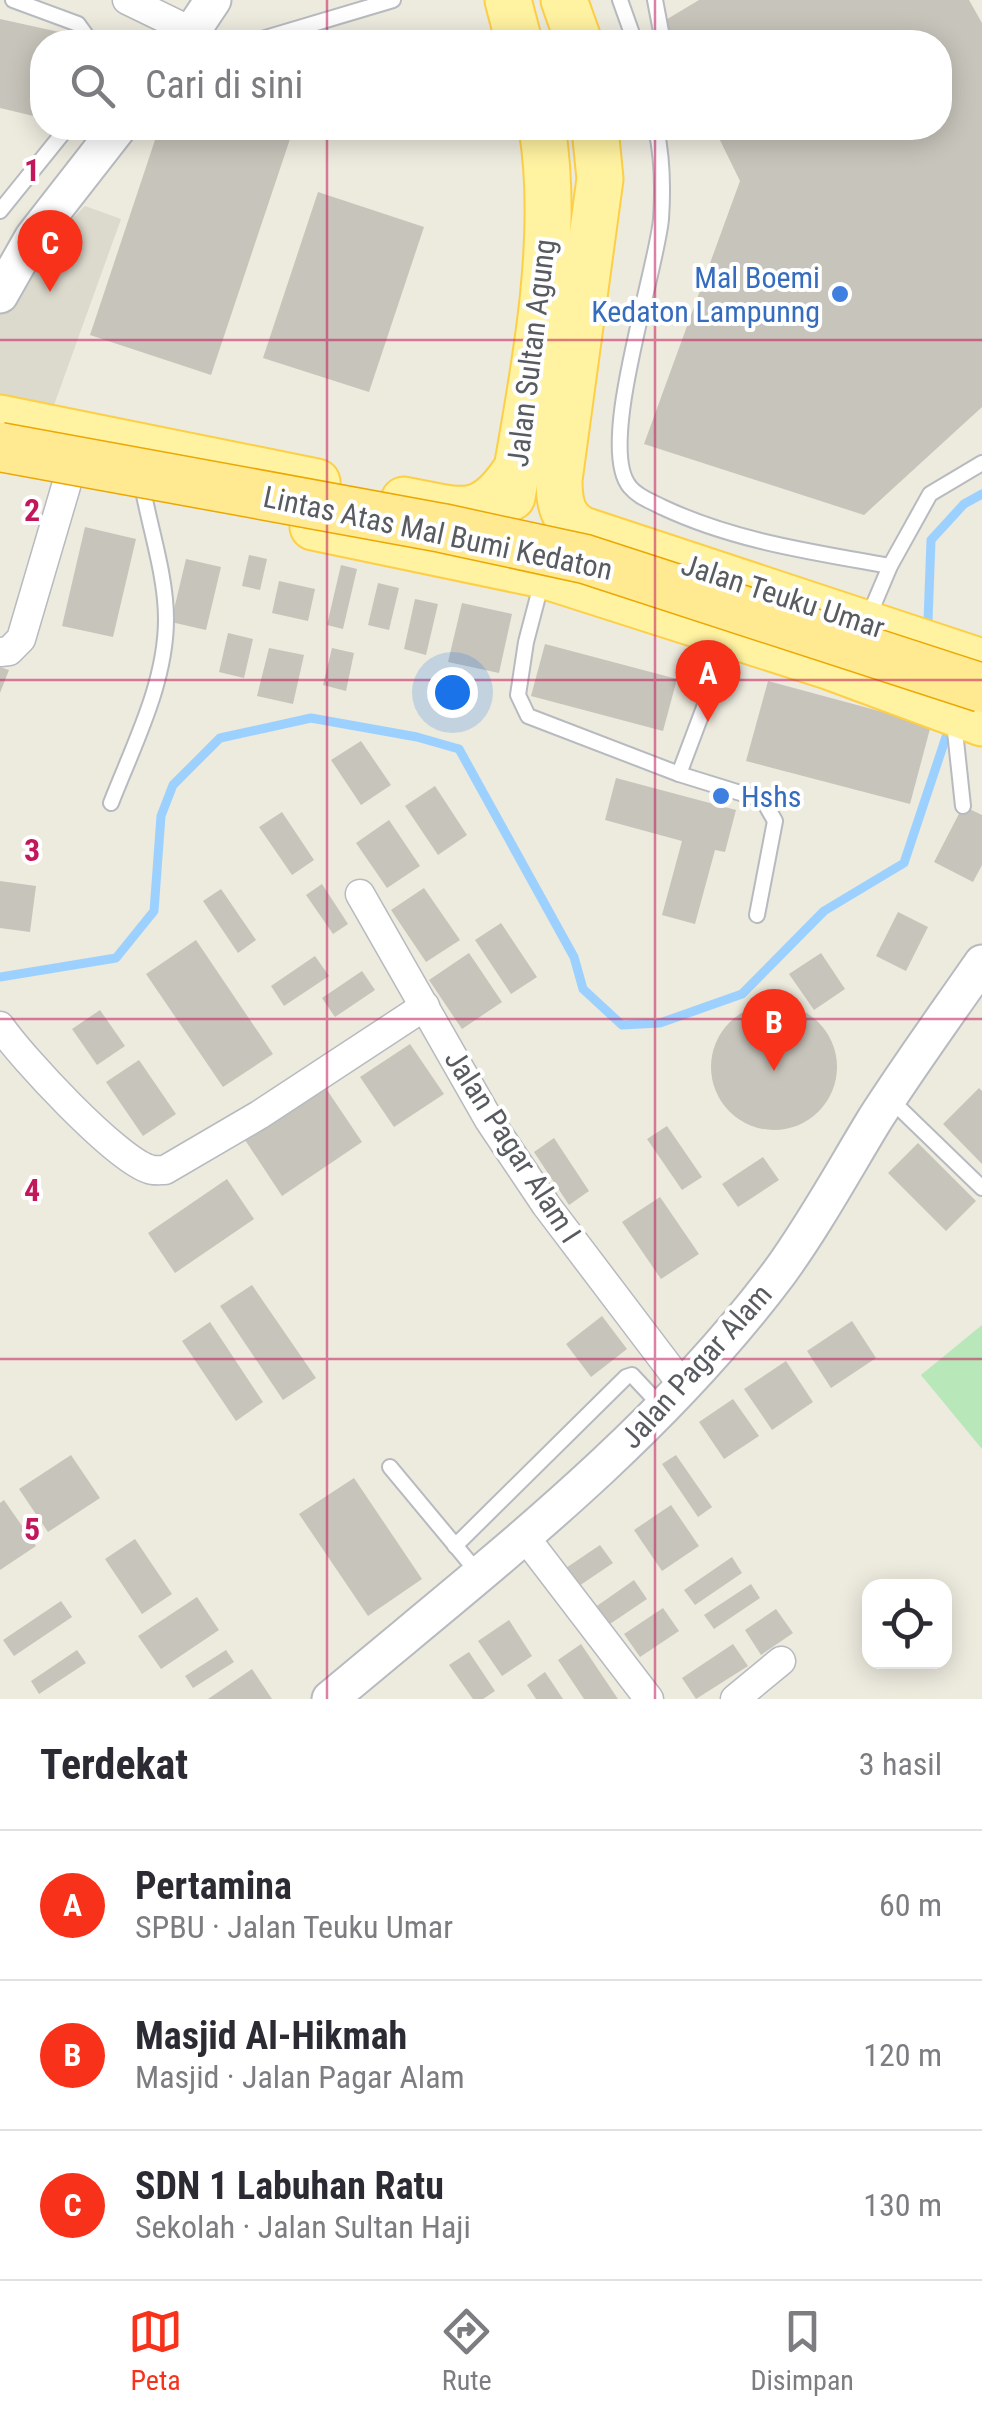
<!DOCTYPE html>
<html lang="id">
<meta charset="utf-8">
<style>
body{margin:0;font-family:"Roboto Condensed",sans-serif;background:#f7f7f7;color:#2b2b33}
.controls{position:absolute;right:30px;bottom:30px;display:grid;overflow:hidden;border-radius:20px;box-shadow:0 5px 25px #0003}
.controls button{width:90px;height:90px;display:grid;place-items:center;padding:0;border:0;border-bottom:2px solid #e1e1e2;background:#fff;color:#2b2b33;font:50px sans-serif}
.you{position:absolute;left:452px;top:692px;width:35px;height:35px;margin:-25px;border:8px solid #fff;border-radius:50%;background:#1a73e8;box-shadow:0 0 0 15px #1a73e833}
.badge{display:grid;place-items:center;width:65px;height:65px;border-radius:50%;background:#f7311a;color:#fff;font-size:32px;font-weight:700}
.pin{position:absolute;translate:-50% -82px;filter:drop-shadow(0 2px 5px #0008)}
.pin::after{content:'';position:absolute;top:52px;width:35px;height:30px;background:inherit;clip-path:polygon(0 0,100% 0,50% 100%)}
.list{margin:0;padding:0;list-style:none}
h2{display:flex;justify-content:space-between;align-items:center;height:130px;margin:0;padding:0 40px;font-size:42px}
h2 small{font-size:32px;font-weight:400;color:#7c7c81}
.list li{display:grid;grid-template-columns:65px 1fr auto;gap:30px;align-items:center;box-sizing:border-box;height:150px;padding:0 40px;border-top:2px solid #e1e1e2}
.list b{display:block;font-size:38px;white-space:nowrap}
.list p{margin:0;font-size:32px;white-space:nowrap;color:#7c7c81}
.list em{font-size:32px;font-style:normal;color:#7c7c81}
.icon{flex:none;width:55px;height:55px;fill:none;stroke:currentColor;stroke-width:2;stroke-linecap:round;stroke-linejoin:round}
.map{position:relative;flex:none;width:982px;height:1699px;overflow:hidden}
.search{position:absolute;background:#fff;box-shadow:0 5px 25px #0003;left:30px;right:30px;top:30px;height:110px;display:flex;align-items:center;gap:25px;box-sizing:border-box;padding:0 35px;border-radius:40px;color:#7c7c81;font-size:38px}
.sheet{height:580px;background:#fff}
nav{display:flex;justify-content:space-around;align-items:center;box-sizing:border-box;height:140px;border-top:2px solid #e1e1e2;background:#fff;font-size:28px;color:#7c7c81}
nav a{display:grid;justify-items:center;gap:5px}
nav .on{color:#f7311a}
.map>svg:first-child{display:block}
.education{fill:#dcd9cd}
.green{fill:#b8e7b9}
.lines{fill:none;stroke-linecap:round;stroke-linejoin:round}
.stream{stroke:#9cd1ff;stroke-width:9}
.building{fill:#c7c4bb}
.service-casing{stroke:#b7babf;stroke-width:18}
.minor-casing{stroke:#b7babf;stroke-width:31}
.tertiary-casing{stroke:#b7babf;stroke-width:39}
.primary-casing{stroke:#fdcf47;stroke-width:49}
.service{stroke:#fff;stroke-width:14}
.minor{stroke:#fff;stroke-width:28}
.tertiary{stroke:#fff;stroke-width:35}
.primary{stroke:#fff2a1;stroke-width:45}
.trunk-bridge-casing{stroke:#eba800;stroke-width:51;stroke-linecap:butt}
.trunk-bridge{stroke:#ffea92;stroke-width:48}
.grid{fill:none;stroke:#c2185b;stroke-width:2.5;stroke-opacity:0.55}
.shop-dot{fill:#3f7fe0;stroke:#fff;stroke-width:4}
.labels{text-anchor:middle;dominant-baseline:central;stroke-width:8;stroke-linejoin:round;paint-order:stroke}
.shop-label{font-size:30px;fill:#366cbe;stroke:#fff;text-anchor:end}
.street-label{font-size:30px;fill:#585c61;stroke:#fff}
.grid-label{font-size:32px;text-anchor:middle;font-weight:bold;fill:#c2185b;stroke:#fff;stroke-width:8;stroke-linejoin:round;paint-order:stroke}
</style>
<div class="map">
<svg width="982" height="1699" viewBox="0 0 982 1699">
<rect width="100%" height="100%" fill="#edeade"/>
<path class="education" d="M85 206 121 219 54 405 0 394V308L15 276Z"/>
<path class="green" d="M982 1325V1449L921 1375Z"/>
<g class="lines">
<g class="stream">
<path d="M928 621 931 540 964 504 982 494"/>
<path d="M0 977 116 958 154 911 161 816 173 785 220 738 311 718 417 737 459 749 574 957 583 989 622 1025 660 1023 742 994 824 911 904 863 947 734"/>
</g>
</g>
<g class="building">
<path d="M699 0H969L982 23V407L864 515 644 444 740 181 714 128H940V42H674L664 21Z"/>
<path d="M0 19 82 37 80 42H42V118L0 108Z"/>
<path d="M159 128H256L290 139 211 375 90 335Z"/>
<path d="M318 192 424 227 369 392 263 358Z"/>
<path d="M85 527 136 539 113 637 62 626Z"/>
<path d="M249 555 267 559 260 590 242 586Z"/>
<path d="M186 559 221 567 206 630 171 622Z"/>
<path d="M341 565 357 569 343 629 327 625Z"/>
<path d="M279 581 315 589 308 621 272 613Z"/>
<path d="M378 583 399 588 389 630 368 625Z"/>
<path d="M415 599 438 604 426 655 404 649Z"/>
<path d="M462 603 512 614 499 673 448 662Z"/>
<path d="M228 633 253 639 244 678 219 672Z"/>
<path d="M545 644 677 679 663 731 531 696Z"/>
<path d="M269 648 304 655 293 704 257 696Z"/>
<path d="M332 648 354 653 346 691 323 685Z"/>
<path d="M0 667 9 670 0 693Z"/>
<path d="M768 681 931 725 910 804 746 761Z"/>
<path d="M361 741 391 785 361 805 331 760Z"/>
<path d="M616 778 736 810 725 852 715 850 695 924 662 915 682 841 605 820Z"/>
<path d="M435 786 467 835 438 855 405 806Z"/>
<path d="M963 806 982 815V865L973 882 934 862Z"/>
<path d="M282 812 314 860 292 875 259 827Z"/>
<path d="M389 820 420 866 387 888 356 843Z"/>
<path d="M0 881 36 886 30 932 0 928Z"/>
<path d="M322 884 348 924 333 934 306 895Z"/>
<path d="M424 888 460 940 426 962 391 910Z"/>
<path d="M221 889 256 940 238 953 203 901Z"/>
<path d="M898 912 928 927 906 971 876 956Z"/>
<path d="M501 923 537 977 511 994 475 940Z"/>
<path d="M196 940 273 1054 223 1087 146 974Z"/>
<path d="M469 953 502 1002 462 1029 429 980Z"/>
<path d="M821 953 845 989 814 1010 789 974Z"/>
<path d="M315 956 329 976 284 1006 271 986Z"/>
<path d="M362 971 375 990 335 1017 322 998Z"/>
<circle cx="774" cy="1067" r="63"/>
<path d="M100 1010 125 1046 97 1065 72 1029Z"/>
<path d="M410 1044 444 1094 394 1127 360 1077Z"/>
<path d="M139 1060 176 1114 143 1136 106 1082Z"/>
<path d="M325 1087 362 1142 282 1196 245 1140Z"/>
<path d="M979 1088 982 1091V1164L943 1124Z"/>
<path d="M667 1126 702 1177 682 1190 647 1139Z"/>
<path d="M554 1138 589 1191 569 1205 534 1152Z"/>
<path d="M918 1143 976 1201 946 1231 888 1173Z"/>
<path d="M763 1157 779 1180 738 1207 722 1184Z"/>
<path d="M227 1179 254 1219 175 1273 148 1233Z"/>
<path d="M660 1197 699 1254 661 1279 622 1222Z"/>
<path d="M252 1285 316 1378 283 1400 220 1306Z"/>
<path d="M602 1316 627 1349 591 1377 566 1344Z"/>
<path d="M852 1321 876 1358 831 1388 807 1351Z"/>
<path d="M210 1322 263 1402 236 1421 182 1341Z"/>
<path d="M786 1361 813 1402 772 1430 744 1389Z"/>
<path d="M733 1399 759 1436 724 1459 699 1422Z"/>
<path d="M71 1455 100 1498 48 1532 19 1489Z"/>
<path d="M676 1455 712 1507 698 1517 662 1464Z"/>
<path d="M354 1478 422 1579 368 1616 299 1514Z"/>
<path d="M4 1500 36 1546 0 1570V1503Z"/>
<path d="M671 1505 699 1546 662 1571 634 1530Z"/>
<path d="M135 1539 172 1594 142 1614 105 1559Z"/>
<path d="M600 1545 613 1563 573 1590 560 1572Z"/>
<path d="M732 1557 742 1573 695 1605 684 1590Z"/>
<path d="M634 1580 647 1599 607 1626 594 1608Z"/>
<path d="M751 1584 760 1598 714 1629 704 1615Z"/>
<path d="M197 1597 219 1630 161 1669 138 1636Z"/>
<path d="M61 1601 72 1617 14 1656 3 1640Z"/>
<path d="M663 1608 679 1631 640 1657 624 1634Z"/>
<path d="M776 1609 793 1633 761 1655 745 1630Z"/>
<path d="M509 1620 532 1656 502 1676 478 1641Z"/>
<path d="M581 1644 618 1699H584L558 1660Z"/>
<path d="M733 1644 748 1666 696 1699 682 1678Z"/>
<path d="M77 1650 86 1663 39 1694 31 1681Z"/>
<path d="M226 1650 234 1662 193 1688 185 1676Z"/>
<path d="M469 1652 495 1691 483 1699H473L449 1665Z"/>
<path d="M252 1669 272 1699H208Z"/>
<path d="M545 1672 563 1699H536L527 1685Z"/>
</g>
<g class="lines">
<defs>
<g id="service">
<path d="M13 0 78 24 91 42"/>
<path d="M620 0 635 42"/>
<path d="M655 0 663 42"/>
<path d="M252 42 393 0"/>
<path d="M656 128C662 156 663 190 661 219 656 274 596 448 630 487 638 497 651 501 662 507 734 541 812 552 890 566"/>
<path d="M0 211 67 128"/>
<path d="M542 581 526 642 518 695 528 716 679 774 729 641"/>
<path d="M868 618 890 566 930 494 982 463"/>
<path d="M954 722 963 806"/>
<path d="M679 774 763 800 775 821 757 915"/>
<path d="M111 803C134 744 166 683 166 619 166 577 151 532 143 490"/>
<path d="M889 1098 982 1188"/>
<path d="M390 1467 479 1574"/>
<path d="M455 1546 626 1377 632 1375 661 1406"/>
</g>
<g id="minor">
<path d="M127 0 193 32"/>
<path d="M0 652 9 651 21 639 69 476"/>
<path d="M360 894 489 1120 546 1205 684 1387"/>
<path d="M0 1026C21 1057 116 1159 149 1169 154 1171 160 1170 165 1170L259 1115 425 1006"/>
<path d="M525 1537 649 1699"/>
<path d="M735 1699 781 1661"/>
</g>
<g id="tertiary">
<path d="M185 42 213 0"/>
<path d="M0 295 33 237 118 128"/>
<path d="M330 1699C488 1566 654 1440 779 1273 814 1225 844 1170 875 1119 909 1066 946 1015 982 963"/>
</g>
<g id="primary">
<path d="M508 0 519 42"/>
<path d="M564 0 579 42"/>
<path d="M595 128 600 179 559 480C559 502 562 520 583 530L982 662"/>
<path d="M0 418 317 482"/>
<path d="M512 497C532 383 561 242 542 128"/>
<path d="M404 500C461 511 482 523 517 468"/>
<path d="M313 527 543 575 828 666 982 723"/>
</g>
</defs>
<use href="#service" class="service-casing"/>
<use href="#minor" class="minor-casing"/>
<use href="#tertiary" class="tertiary-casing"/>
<use href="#primary" class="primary-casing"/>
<use href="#service" class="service"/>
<use href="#minor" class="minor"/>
<use href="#tertiary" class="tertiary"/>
<use href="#primary" class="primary"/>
<defs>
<path id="trunk-bridge" d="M0 447 442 528 585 559 982 688"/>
</defs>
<use href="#trunk-bridge" class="trunk-bridge-casing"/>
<use href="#trunk-bridge" class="trunk-bridge"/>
</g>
<path class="grid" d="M327 0V42M655 0V42M327 128V1699M655 128V1699M0 340H982M0 680H982M0 1019H982M0 1359H982"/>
<g class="shop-dot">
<circle cx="840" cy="294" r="10"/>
<circle cx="721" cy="796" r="10"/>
</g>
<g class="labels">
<g class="shop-label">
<text x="820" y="277">Mal Boemi<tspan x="820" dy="34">Kedaton Lampunng</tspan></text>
<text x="741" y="796" text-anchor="start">Hshs</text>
</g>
<g class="street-label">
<text transform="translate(531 353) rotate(-83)">Jalan Sultan Agung</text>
<text transform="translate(438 533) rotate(12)">Lintas Atas Mal Bumi Kedaton</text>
<text transform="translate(783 596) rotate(18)">Jalan Teuku Umar</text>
<text transform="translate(513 1146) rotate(57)">Jalan Pagar Alam I</text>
<text transform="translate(696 1366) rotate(-48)">Jalan Pagar Alam</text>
</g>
</g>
<g class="grid-label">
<text x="32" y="181">1</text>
<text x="32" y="521">2</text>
<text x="32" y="861">3</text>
<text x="32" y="1201">4</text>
<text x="32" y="1540">5</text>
</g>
</svg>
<div class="controls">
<button><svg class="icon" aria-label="locate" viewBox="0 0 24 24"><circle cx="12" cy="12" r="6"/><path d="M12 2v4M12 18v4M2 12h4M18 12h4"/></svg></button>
</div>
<div class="you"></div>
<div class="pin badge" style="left:708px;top:722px">A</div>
<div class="pin badge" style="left:774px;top:1071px">B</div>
<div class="pin badge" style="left:50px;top:292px">C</div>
<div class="search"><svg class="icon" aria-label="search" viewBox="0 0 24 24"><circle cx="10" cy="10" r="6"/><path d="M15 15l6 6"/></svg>Cari di sini</div>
</div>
<section class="sheet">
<h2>Terdekat<small>3 hasil</small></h2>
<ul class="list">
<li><span class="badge">A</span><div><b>Pertamina</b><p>SPBU · Jalan Teuku Umar</p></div><em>60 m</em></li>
<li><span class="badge">B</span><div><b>Masjid Al-Hikmah</b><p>Masjid · Jalan Pagar Alam</p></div><em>120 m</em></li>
<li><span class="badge">C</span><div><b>SDN 1 Labuhan Ratu</b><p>Sekolah · Jalan Sultan Haji</p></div><em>130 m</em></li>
</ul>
</section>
<nav>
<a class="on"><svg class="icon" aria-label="map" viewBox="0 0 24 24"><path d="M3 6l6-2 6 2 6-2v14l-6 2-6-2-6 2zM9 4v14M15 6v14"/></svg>Peta</a>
<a><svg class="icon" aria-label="directions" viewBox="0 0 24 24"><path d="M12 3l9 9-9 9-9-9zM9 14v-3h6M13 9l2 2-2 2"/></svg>Rute</a>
<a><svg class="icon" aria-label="saved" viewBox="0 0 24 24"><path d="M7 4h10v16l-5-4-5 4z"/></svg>Disimpan</a>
</nav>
